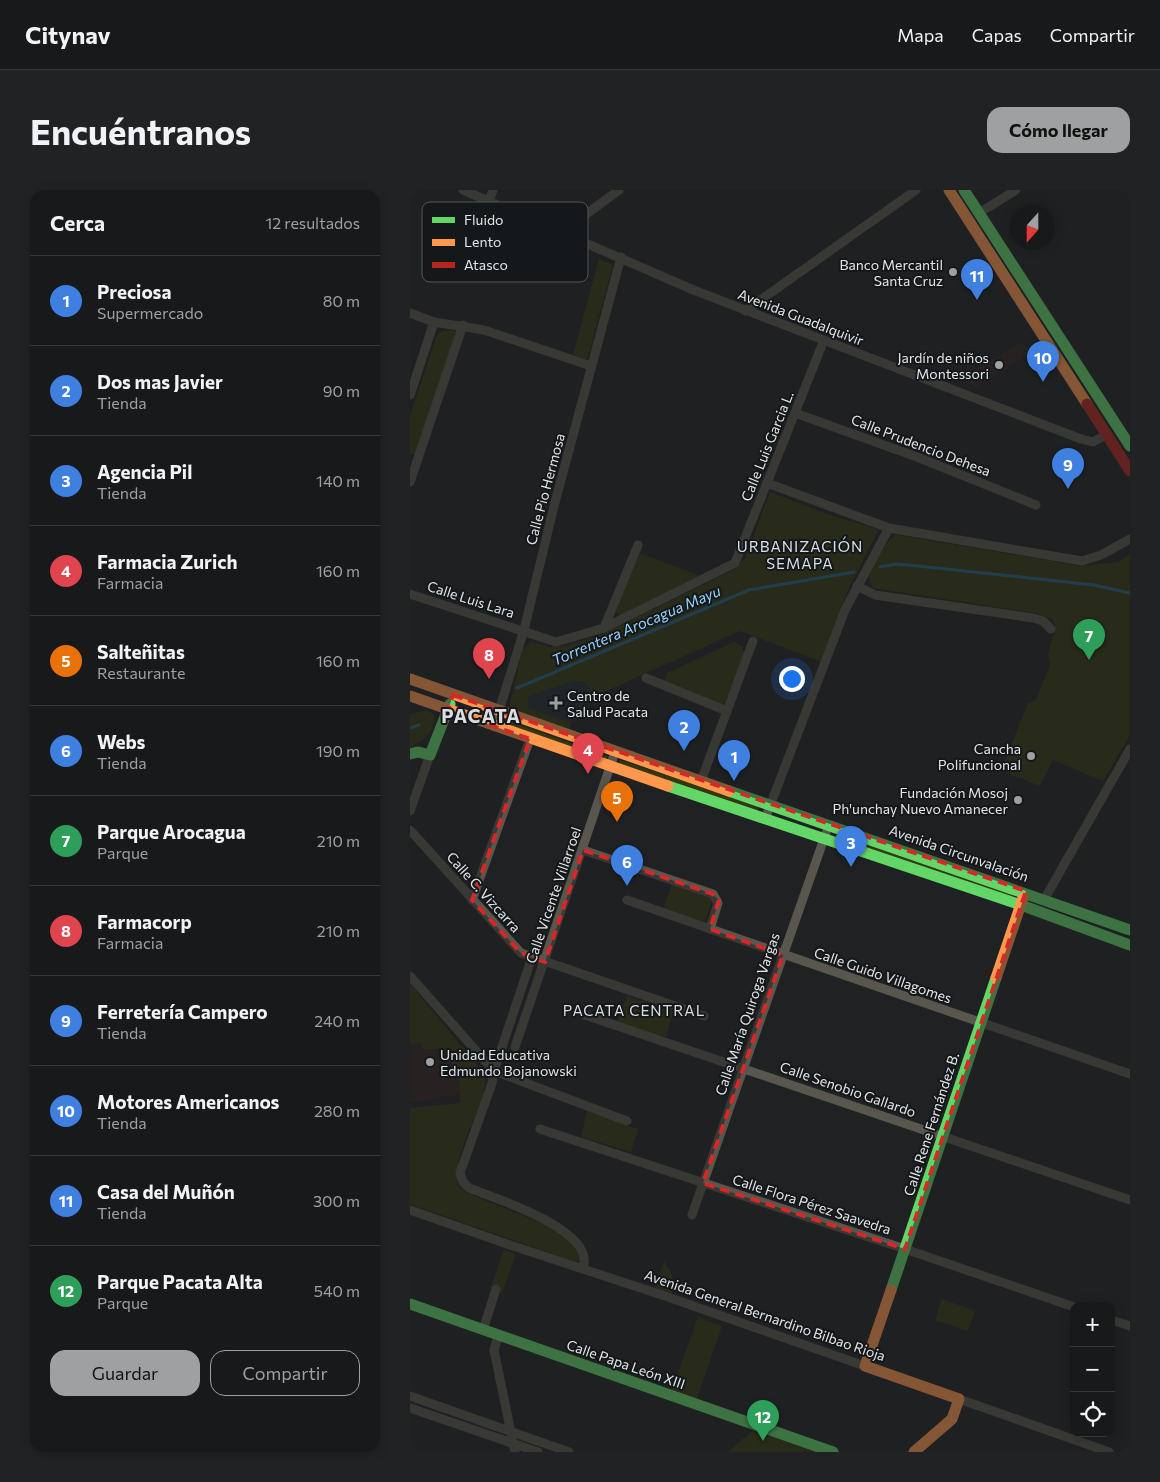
<!DOCTYPE html>
<html lang="es">
<meta charset="utf-8">
<style>
body{margin:0;font-family:Commissioner,sans-serif;background:#202223;color:#f1f3f6}
.controls{position:absolute;right:15px;bottom:15px;display:grid;overflow:hidden;border-radius:10px;box-shadow:0 2px 12px #0003}
.controls button{width:45px;height:45px;display:grid;place-items:center;padding:0;border:0;border-bottom:1px solid #363839;background:#17191a;color:#f1f3f6;font:25px sans-serif}
.compass{position:absolute;left:600px;top:15px;width:45px;height:45px;border-radius:50%;background:#17191a;box-shadow:0 2px 12px #0003;rotate:201deg}
.you{position:absolute;left:381px;top:488px;width:18px;height:18px;margin:-12px;border:4px solid #fff;border-radius:50%;background:#1a73e8;box-shadow:0 0 0 8px #1a73e833}
.badge{display:grid;place-items:center;width:32px;height:32px;border-radius:50%;background:#9ea0a2;color:#fff;font-size:16px;font-weight:700}
.pin{position:absolute;translate:-50% -41px;filter:drop-shadow(0 1px 2px #0008)}
.pin::after{content:'';position:absolute;top:26px;width:18px;height:15px;background:inherit;clip-path:polygon(0 0,100% 0,50% 100%)}
.list{margin:0;padding:0;list-style:none}
h2{display:flex;justify-content:space-between;align-items:center;height:65px;margin:0;padding:0 20px;font-size:21px}
h2 small{font-size:16px;font-weight:400;color:#9ea0a2}
.list li{display:grid;grid-template-columns:32px 1fr auto;gap:15px;align-items:center;box-sizing:border-box;height:90px;padding:0 20px;border-top:1px solid #363839}
.list b{display:block;font-size:19px;white-space:nowrap}
.list p{margin:0;font-size:16px;white-space:nowrap;color:#9ea0a2}
.list em{font-size:16px;font-style:normal;color:#9ea0a2}
.actions{display:flex;gap:10px;padding:15px 20px}
.actions a{flex:1;padding:11px 0;border:1px solid #9ea0a2;border-radius:15px;text-align:center;font-size:18px;color:#9ea0a2}
.actions .main{background:#9ea0a2;color:#111}
.icon{flex:none;width:28px;height:28px;fill:none;stroke:currentColor;stroke-width:2;stroke-linecap:round;stroke-linejoin:round}
.map{position:relative;flex:none;width:720px;height:1262px;overflow:hidden;border-radius:15px}
header{display:flex;align-items:center;gap:30px;box-sizing:border-box;height:70px;padding:0 25px;background:#17191a;border-bottom:1px solid #363839}
header strong{font-size:24px}
nav{display:flex;gap:28px;margin-inline-start:auto;font-size:18px}
.intro{display:flex;align-items:center;justify-content:space-between;box-sizing:border-box;height:120px;padding:0 30px}
h1{margin:0;font-size:35px}
.button{padding:12px 22px;border-radius:15px;background:#9ea0a2;color:#111;font-size:18px;font-weight:700}
main{display:flex;gap:30px;padding:0 30px}
aside{flex:1;background:#17191a;border-radius:15px;box-shadow:0 2px 12px #0003}
.map>svg:first-child{display:block}
.built{fill:#252c32}
.education{fill:#322223}
.green{fill:#333811}
.lines{fill:none;stroke-linecap:round;stroke-linejoin:round}
.stream{stroke:#246386;stroke-width:3}
.street{stroke:#58564d;stroke-width:9}
.fast{stroke:#63d668;stroke-width:11}
.slow{stroke:#ff974d;stroke-width:11}
.jam{stroke:#b3261e;stroke-width:11}
.marked{fill:none;stroke:#d62828;stroke-width:4;stroke-dasharray:10 6;stroke-linejoin:round}
.poi-dot{fill:#9ea0a2;stroke:#15181a;stroke-width:2}
.labels{text-anchor:middle;dominant-baseline:central;stroke-width:4;stroke-linejoin:round;paint-order:stroke}
.poi-label{font-size:14px;fill:#e3e5e7;stroke:#15181a;text-anchor:end}
.street-label{font-size:14px;fill:#e3e5e7;stroke:#15181a}
.neighbourhood-label{font-size:15px;letter-spacing:1px;fill:#dadee2;stroke:#15181a}
.water-label{font-size:15px;font-style:italic;fill:#95d4fd;stroke:#15181a}
.district-label{font-size:19px;font-weight:bold;letter-spacing:1px;fill:#dadee2;stroke:#15181a}
.key{fill:#15181a;stroke:#535658;stroke-width:1}
.key-label{font-size:14px;fill:#e3e5e7}
</style>
<header>
<strong>Citynav</strong>
<nav><a>Mapa</a><a>Capas</a><a>Compartir</a></nav>
</header>
<div class="intro"><h1>Encuéntranos</h1><a class="button">Cómo llegar</a></div>
<main>
<aside>
<h2>Cerca<small>12 resultados</small></h2>
<ul class="list">
<li><span class="badge" style="background:#3f7fe0">1</span><div><b>Preciosa</b><p>Supermercado</p></div><em>80 m</em></li>
<li><span class="badge" style="background:#3f7fe0">2</span><div><b>Dos mas Javier</b><p>Tienda</p></div><em>90 m</em></li>
<li><span class="badge" style="background:#3f7fe0">3</span><div><b>Agencia Pil</b><p>Tienda</p></div><em>140 m</em></li>
<li><span class="badge" style="background:#e0444e">4</span><div><b>Farmacia Zurich</b><p>Farmacia</p></div><em>160 m</em></li>
<li><span class="badge" style="background:#e8710a">5</span><div><b>Salteñitas</b><p>Restaurante</p></div><em>160 m</em></li>
<li><span class="badge" style="background:#3f7fe0">6</span><div><b>Webs</b><p>Tienda</p></div><em>190 m</em></li>
<li><span class="badge" style="background:#2e9e5b">7</span><div><b>Parque Arocagua</b><p>Parque</p></div><em>210 m</em></li>
<li><span class="badge" style="background:#e0444e">8</span><div><b>Farmacorp</b><p>Farmacia</p></div><em>210 m</em></li>
<li><span class="badge" style="background:#3f7fe0">9</span><div><b>Ferretería Campero</b><p>Tienda</p></div><em>240 m</em></li>
<li><span class="badge" style="background:#3f7fe0">10</span><div><b>Motores Americanos</b><p>Tienda</p></div><em>280 m</em></li>
<li><span class="badge" style="background:#3f7fe0">11</span><div><b>Casa del Muñón</b><p>Tienda</p></div><em>300 m</em></li>
<li><span class="badge" style="background:#2e9e5b">12</span><div><b>Parque Pacata Alta</b><p>Parque</p></div><em>540 m</em></li>
</ul>
<div class="actions"><a class="main">Guardar</a><a>Compartir</a></div>
</aside>
<div class="map">
<svg width="720" height="1262" viewBox="0 0 720 1262">
<rect width="100%" height="100%" fill="#1f2123"/>
<path class="built" d="M165 491 176 492 180 500 166 533H161L118 518V506Z"/>
<g class="education">
<path d="M612 152 620 163 567 197 548 190Z"/>
<path d="M12 853 13 859H33L49 886 50 904 0 913V854Z"/>
</g>
<g class="green">
<path d="M189 69 203 75 177 170 163 165Z"/>
<path d="M45 140 47 144 6 264H0V226L27 145 32 141Z"/>
<path d="M360 302 428 328 463 337 468 341 437 402 412 470 409 471 330 441 176 510 180 498 173 491H165L118 506V518L161 533 158 542 99 519 112 461 120 452 140 457 154 456 193 444 321 381 335 369Z"/>
<path d="M486 345 671 376 709 372 720 363V545L693 591 643 570 630 596 591 580 618 513 626 510 640 475 638 464 645 439V433L642 429 626 423 463 398C461 395 459 392 459 387 461 377 477 349 486 345Z"/>
<path d="M232 364 286 384 287 387 211 426 206 421 226 369Z"/>
<path d="M324 452 332 456 335 466 314 514 311 515 258 493 255 490 257 483Z"/>
<path d="M17 520 24 525C26 541 13 551 0 557V524Z"/>
<path d="M96 530 198 566 196 570 94 535Z"/>
<path d="M210 570 349 616 347 621 209 575Z"/>
<path d="M429 642 604 702 602 708 427 648Z"/>
<path d="M262 693 303 707 295 732 253 719Z"/>
<path d="M0 794 74 883C81 913 41 956 48 996L57 1003 153 1042 170 1063V1070L166 1072 0 1014V918L50 913 49 886 33 859H12V853L0 854Z"/>
<path d="M217 806 263 821 256 847 207 834Z"/>
<path d="M177 921 228 939 221 962 171 947Z"/>
<path d="M94 1060 106 1064 92 1103 80 1099Z"/>
<path d="M254 1071 262 1085V1104L245 1098Z"/>
<path d="M532 1109 565 1121 558 1141 525 1130Z"/>
<path d="M288 1127 312 1136 286 1211 261 1202Z"/>
<path d="M343 1240 406 1262H318Z"/>
</g>
<g class="lines">
<g class="stream">
<path d="M470 377 486 374 508 376 684 395 720 403"/>
<path d="M107 498 339 400 444 382"/>
<path d="M0 538 9 535"/>
</g>
<g class="street">
<path d="M53 0 286 101 671 249 683 252 696 245"/>
<path d="M79 11 83 0"/>
<path d="M569 23 606 0"/>
<path d="M156 43 160 36 209 0"/>
<path d="M335 121 506 0"/>
<path d="M0 123 24 132 74 140 181 176"/>
<path d="M0 205 24 132"/>
<path d="M385 223 507 267 626 315"/>
<path d="M0 292 53 135"/>
<path d="M357 293 479 338 672 371 691 365 720 349"/>
<path d="M447 396 465 405 623 428 633 431 641 439"/>
<path d="M0 404 146 452 194 438 325 373 414 150"/>
<path d="M194 438 228 355"/>
<path d="M236 488 317 521"/>
<path d="M84 537 114 440 144 316 211 67"/>
<path d="M291 591 343 451"/>
<path d="M0 621 20 565"/>
<path d="M355 629 435 420 479 338"/>
<path d="M0 640 111 763 294 826"/>
<path d="M173 660 303 704 308 713 300 739"/>
<path d="M635 708 720 559"/>
<path d="M62 710 120 549"/>
<path d="M217 710 720 884"/>
<path d="M122 767 84 881 82 893 50 983 53 992 59 998C84 1008 187 1040 173 1078"/>
<path d="M0 786 84 881 217 931"/>
<path d="M175 825 720 1010"/>
<path d="M105 857 205 562"/>
<path d="M130 939 495 1059 664 1117"/>
<path d="M0 1020 100 1055 255 1106 455 1176"/>
<path d="M282 1025 416 643"/>
<path d="M701 1130 720 1136"/>
<path d="M73 1140 86 1099"/>
<path d="M88 1146 84 1160 105 1262"/>
<path d="M0 1206 159 1262"/>
<path d="M549 1209 699 1262"/>
<path d="M0 1218 128 1262"/>
</g>
<g class="fast">
<path d="M554 0 720 256"/>
<path d="M0 564 8 562 20 565 40 514"/>
<path d="M258 596 611 715 720 755"/>
<path d="M319 601 720 740"/>
<path d="M481 1100 586 788"/>
<path d="M0 1114 423 1262"/>
</g>
<g class="slow">
<path d="M539 0 677 214"/>
<path d="M0 489 319 601"/>
<path d="M0 506 258 596"/>
<path d="M586 788 613 708"/>
<path d="M481 1100 455 1176 549 1209 542 1229 504 1262"/>
</g>
<path class="jam" d="M677 214 720 281"/>
</g>
<path d="M0 0H720V1262H0ZM43 505 616 701 495 1059 293 993 373 765 300 739 309 710 303 704 173 660 135 772 111 763 62 710 120 549 38 520Z" fill="#1f2123" fill-opacity=".55" fill-rule="evenodd"/>
<path class="marked" d="M43 505 616 701 495 1059 293 993 373 765 300 739 309 710 303 704 173 660 135 772 111 763 62 710 120 549 38 520Z"/>
<g class="poi-dot">
<circle cx="543" cy="82" r="5"/>
<circle cx="589" cy="175" r="5"/>
<path d="M143.5 505.5h5v5h5v5h-5v5h-5v-5h-5v-5h5z"/>
<circle cx="621" cy="566" r="5"/>
<circle cx="608" cy="610" r="5"/>
<circle cx="20" cy="872" r="5"/>
</g>
<g class="labels">
<g class="poi-label">
<text x="533" y="74">Banco Mercantil<tspan x="533" dy="16">Santa Cruz</tspan></text>
<text x="579" y="167">Jardín de niños<tspan x="579" dy="16">Montessori</tspan></text>
<text x="157" y="505" text-anchor="start">Centro de<tspan x="157" dy="16">Salud Pacata</tspan></text>
<text x="611" y="558">Cancha<tspan x="611" dy="16">Polifuncional</tspan></text>
<text x="598" y="602">Fundación Mosoj<tspan x="598" dy="16">Ph'unchay Nuevo Amanecer</tspan></text>
<text x="30" y="864" text-anchor="start">Unidad Educativa<tspan x="30" dy="16">Edmundo Bojanowski</tspan></text>
</g>
<g class="street-label">
<text transform="translate(391 127) rotate(21)">Avenida Guadalquivir</text>
<text transform="translate(511 255) rotate(21)">Calle Prudencio Dehesa</text>
<text transform="translate(357 256) rotate(-68)">Calle Luis Garcia L.</text>
<text transform="translate(135 299) rotate(-75)">Calle Pio Hermosa</text>
<text transform="translate(61 409) rotate(18)">Calle Luis Lara</text>
<text transform="translate(549 663) rotate(19)">Avenida Circunvalación</text>
<text transform="translate(74 702) rotate(48)">Calle C. Vizcarra</text>
<text transform="translate(143 705) rotate(-71)">Calle Vicente Villarroel</text>
<text transform="translate(473 785) rotate(19)">Calle Guido Villagomes</text>
<text transform="translate(337 824) rotate(-71)">Calle María Quiroga Vargas</text>
<text transform="translate(438 899) rotate(19)">Calle Senobio Gallardo</text>
<text transform="translate(521 934) rotate(-72)">Calle Rene Fernández B.</text>
<text transform="translate(402 1014) rotate(18)">Calle Flora Pérez Saavedra</text>
<text transform="translate(355 1125) rotate(19)">Avenida General Bernardino Bilbao Rioja</text>
<text transform="translate(216 1174) rotate(19)">Calle Papa León XIII</text>
</g>
<g class="neighbourhood-label">
<text x="390" y="356">URBANIZACIÓN<tspan x="390" dy="17">SEMAPA</tspan></text>
<text x="224" y="820">PACATA CENTRAL</text>
</g>
<g class="water-label">
<text transform="translate(226 435) rotate(-23)">Torrentera Arocagua Mayu</text>
</g>
<g class="district-label">
<text x="71" y="525">PACATA</text>
</g>
</g>
<rect x="12" y="12" width="166" height="80" rx="8" class="key"/>
<rect x="22" y="27" width="23" height="6" fill="#63d668"/>
<rect x="22" y="49" width="23" height="7" fill="#ff974d"/>
<rect x="22" y="72" width="23" height="6" fill="#b3261e"/>
<g class="key-label">
<text x="54" y="35">Fluido</text>
<text x="54" y="57">Lento</text>
<text x="54" y="80">Atasco</text>
</g>
</svg>
<div class="controls">
<button>+</button>
<button>−</button>
<button><svg class="icon" aria-label="locate" viewBox="0 0 24 24"><circle cx="12" cy="12" r="6"/><path d="M12 2v4M12 18v4M2 12h4M18 12h4"/></svg></button>
</div>
<svg class="compass" viewBox="-18 -18 36 36"><path d="M0-13l5 13h-10z" fill="#e53935"/><path d="M0 13l5-13h-10z" fill="#9ea0a2"/></svg>
<div class="you"></div>
<div class="pin badge" style="left:324px;top:591px;background:#3f7fe0">1</div>
<div class="pin badge" style="left:274px;top:561px;background:#3f7fe0">2</div>
<div class="pin badge" style="left:441px;top:677px;background:#3f7fe0">3</div>
<div class="pin badge" style="left:178px;top:584px;background:#e0444e">4</div>
<div class="pin badge" style="left:207px;top:632px;background:#e8710a">5</div>
<div class="pin badge" style="left:217px;top:696px;background:#3f7fe0">6</div>
<div class="pin badge" style="left:679px;top:470px;background:#2e9e5b">7</div>
<div class="pin badge" style="left:79px;top:489px;background:#e0444e">8</div>
<div class="pin badge" style="left:658px;top:299px;background:#3f7fe0">9</div>
<div class="pin badge" style="left:633px;top:192px;background:#3f7fe0">10</div>
<div class="pin badge" style="left:567px;top:110px;background:#3f7fe0">11</div>
<div class="pin badge" style="left:353px;top:1251px;background:#2e9e5b">12</div>
</div>
</main>
